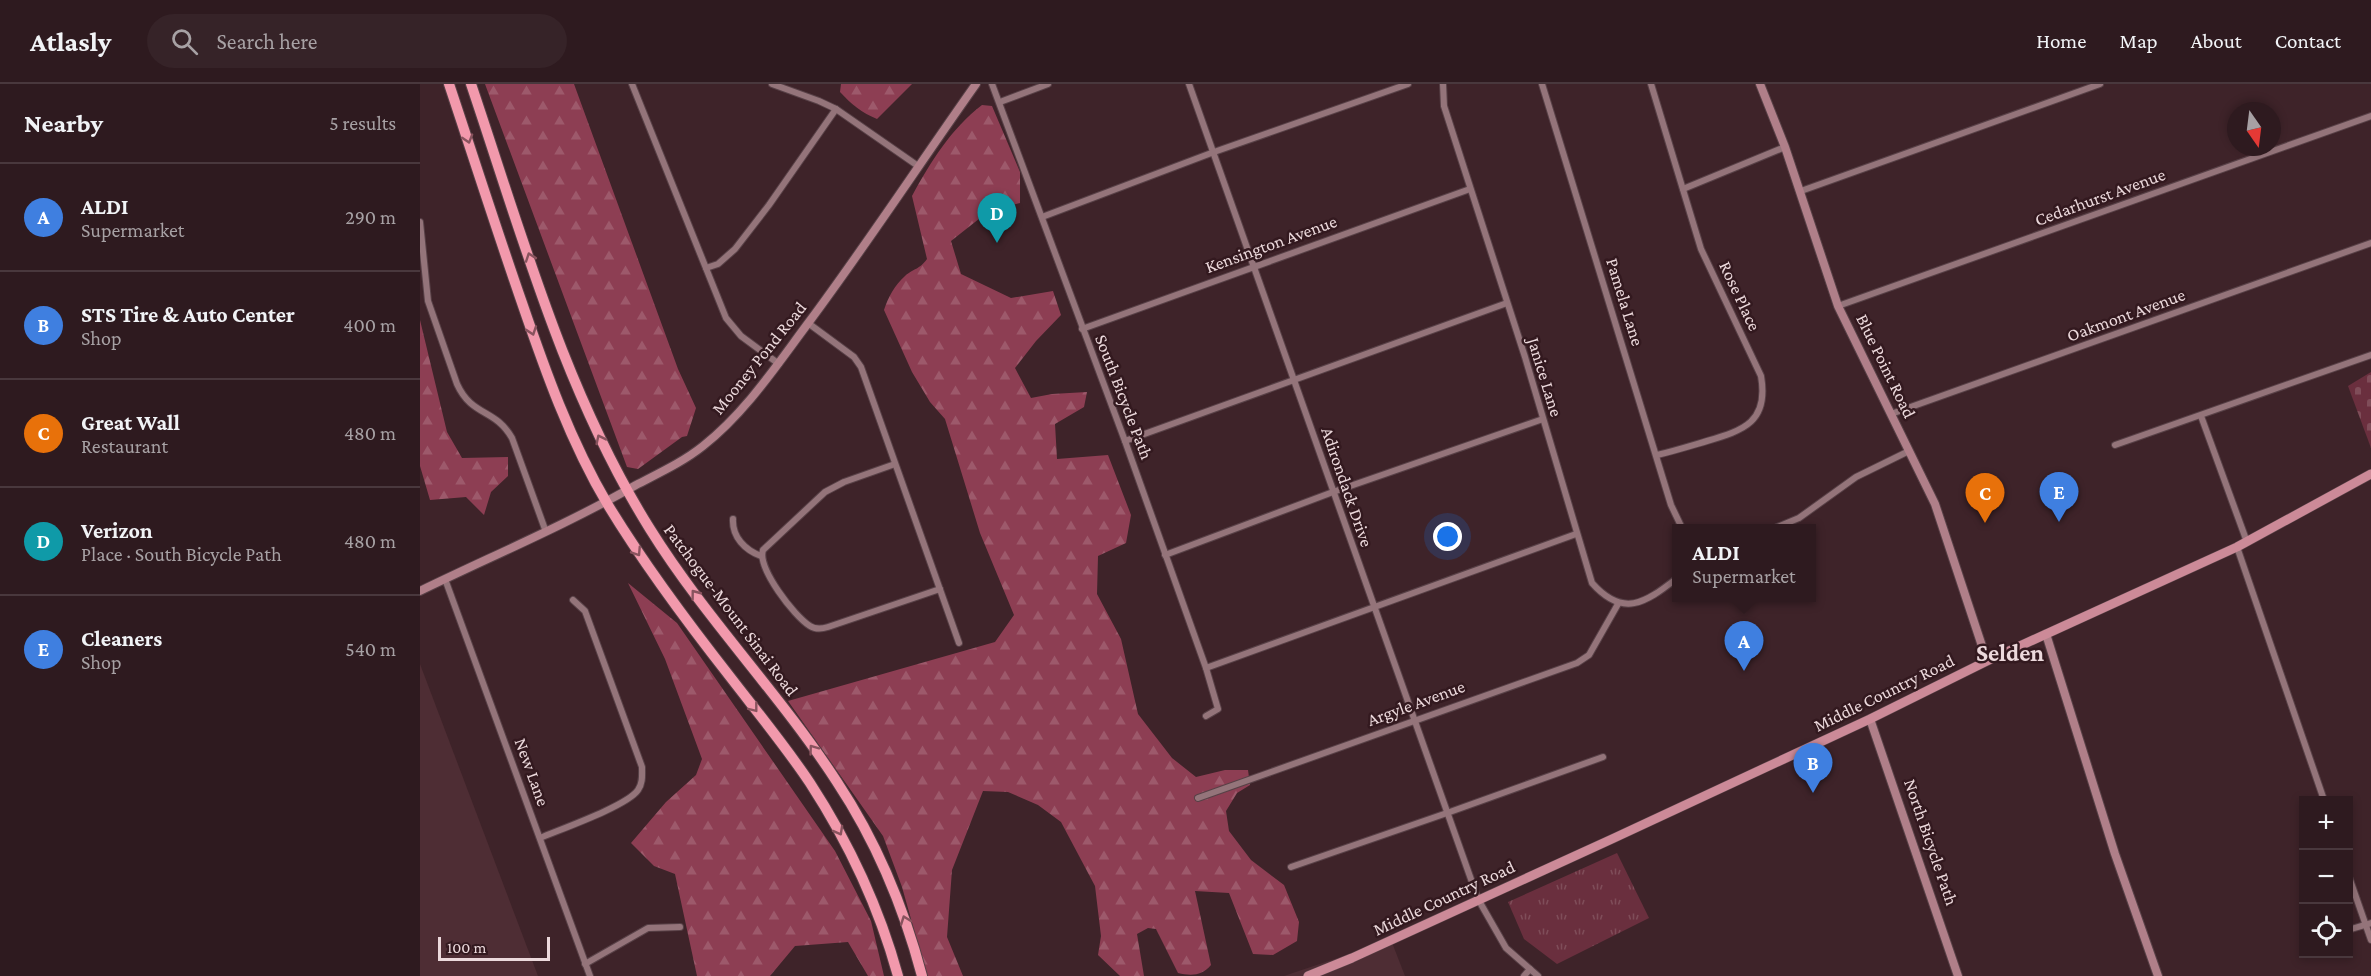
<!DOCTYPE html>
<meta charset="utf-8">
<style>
body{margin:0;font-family:"Crimson Pro",serif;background:#362328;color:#f1f3f6}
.controls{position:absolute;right:18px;bottom:18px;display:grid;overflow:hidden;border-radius:0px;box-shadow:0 3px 9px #0003}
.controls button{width:54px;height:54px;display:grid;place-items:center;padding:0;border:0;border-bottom:2px solid #49383d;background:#2e1a1f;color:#f1f3f6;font:30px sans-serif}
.compass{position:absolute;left:1807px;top:18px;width:54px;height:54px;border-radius:50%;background:#2e1a1f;box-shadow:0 3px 9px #0003;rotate:166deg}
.scale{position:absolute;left:18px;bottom:15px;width:112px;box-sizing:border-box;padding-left:6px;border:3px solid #ecd9dc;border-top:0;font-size:16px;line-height:21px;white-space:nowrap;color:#ecd9dc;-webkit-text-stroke:4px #33191f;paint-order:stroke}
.you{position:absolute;left:1028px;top:453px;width:21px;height:21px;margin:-15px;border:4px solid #fff;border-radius:50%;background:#1a73e8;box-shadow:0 0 0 9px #1a73e833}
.badge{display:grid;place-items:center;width:39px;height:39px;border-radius:50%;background:#b45309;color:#fff;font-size:20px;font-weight:700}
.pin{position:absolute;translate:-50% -50px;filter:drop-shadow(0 2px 3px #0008)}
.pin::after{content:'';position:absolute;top:32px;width:21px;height:18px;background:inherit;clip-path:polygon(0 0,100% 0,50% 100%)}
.popup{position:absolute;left:1252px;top:440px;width:144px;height:78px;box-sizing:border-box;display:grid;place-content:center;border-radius:0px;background:#2e1a1f;filter:drop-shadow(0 2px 4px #0005);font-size:20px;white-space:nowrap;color:#a7a1a4}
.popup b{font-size:22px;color:#f1f3f6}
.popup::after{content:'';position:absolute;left:50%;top:100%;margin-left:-12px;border:12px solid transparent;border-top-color:#2e1a1f}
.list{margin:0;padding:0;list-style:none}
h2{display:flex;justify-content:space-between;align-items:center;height:78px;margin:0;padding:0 24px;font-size:26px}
h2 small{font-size:20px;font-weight:400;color:#a7a1a4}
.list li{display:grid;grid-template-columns:39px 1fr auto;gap:18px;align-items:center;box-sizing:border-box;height:108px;padding:0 24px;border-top:2px solid #49383d}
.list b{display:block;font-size:22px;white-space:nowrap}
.list p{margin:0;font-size:20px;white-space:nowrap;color:#a7a1a4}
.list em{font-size:20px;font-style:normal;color:#a7a1a4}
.icon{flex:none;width:33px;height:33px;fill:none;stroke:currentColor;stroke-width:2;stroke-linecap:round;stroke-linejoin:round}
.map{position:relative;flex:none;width:1951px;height:892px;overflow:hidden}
header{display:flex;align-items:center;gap:36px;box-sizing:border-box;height:84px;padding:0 30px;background:#2e1a1f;border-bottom:2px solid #49383d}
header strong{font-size:28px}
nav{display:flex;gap:33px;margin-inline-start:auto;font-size:21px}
.search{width:420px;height:54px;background:#362328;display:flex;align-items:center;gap:15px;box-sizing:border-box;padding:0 21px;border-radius:33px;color:#a7a1a4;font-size:22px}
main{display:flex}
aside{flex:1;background:#2e1a1f}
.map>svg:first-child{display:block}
.built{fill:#4e2d34}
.forest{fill:url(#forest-firs)}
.cemetery{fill:url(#cemetery-stones)}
.park{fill:url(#park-tufts)}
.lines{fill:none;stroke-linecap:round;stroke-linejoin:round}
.street-casing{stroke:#584147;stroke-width:8}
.secondary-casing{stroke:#584147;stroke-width:10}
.primary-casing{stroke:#584147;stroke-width:10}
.highway-casing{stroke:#584147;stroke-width:12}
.street{stroke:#94747a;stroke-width:6}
.secondary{stroke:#b07f89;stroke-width:8}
.primary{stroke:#cc8a98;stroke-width:9}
.highway{stroke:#f299ac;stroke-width:10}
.oneway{stroke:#89535e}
.labels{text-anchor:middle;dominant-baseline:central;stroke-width:5;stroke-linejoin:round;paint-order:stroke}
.street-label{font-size:18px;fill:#ecd9dc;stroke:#33191f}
.district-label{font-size:24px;font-weight:bold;fill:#ecd9dc;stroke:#33191f}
</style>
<header>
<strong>Atlasly</strong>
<div class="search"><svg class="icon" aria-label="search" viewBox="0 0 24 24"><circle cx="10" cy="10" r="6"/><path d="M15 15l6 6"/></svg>Search here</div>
<nav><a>Home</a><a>Map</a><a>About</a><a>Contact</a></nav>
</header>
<main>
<aside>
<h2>Nearby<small>5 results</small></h2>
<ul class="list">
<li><span class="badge" style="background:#3f7fe0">A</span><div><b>ALDI</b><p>Supermarket</p></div><em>290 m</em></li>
<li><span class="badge" style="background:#3f7fe0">B</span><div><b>STS Tire &amp; Auto Center</b><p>Shop</p></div><em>400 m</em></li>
<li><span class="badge" style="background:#e8710a">C</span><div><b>Great Wall</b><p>Restaurant</p></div><em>480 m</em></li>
<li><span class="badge" style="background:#0f9aa8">D</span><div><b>Verizon</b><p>Place · South Bicycle Path</p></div><em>480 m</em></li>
<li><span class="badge" style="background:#3f7fe0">E</span><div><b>Cleaners</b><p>Shop</p></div><em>540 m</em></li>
</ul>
</aside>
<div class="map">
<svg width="1951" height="892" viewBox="0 0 1951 892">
<defs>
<pattern id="forest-firs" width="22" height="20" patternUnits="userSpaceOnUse" patternTransform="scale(1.5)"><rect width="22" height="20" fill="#8d3e53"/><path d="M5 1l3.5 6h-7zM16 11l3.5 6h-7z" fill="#9d596b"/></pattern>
<pattern id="cemetery-stones" width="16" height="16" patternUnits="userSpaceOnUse" patternTransform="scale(1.5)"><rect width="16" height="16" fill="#6a2f3e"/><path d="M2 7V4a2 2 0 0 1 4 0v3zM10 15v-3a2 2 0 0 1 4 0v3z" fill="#7f4d59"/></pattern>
<pattern id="park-tufts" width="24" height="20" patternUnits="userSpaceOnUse" patternTransform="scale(1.5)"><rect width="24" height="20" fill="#6a2f3e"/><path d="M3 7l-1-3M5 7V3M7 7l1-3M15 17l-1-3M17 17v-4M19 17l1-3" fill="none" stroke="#7f4d59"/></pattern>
</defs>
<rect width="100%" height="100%" fill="#3e2329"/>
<g class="built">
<path d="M0 580 118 892H0Z"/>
<path d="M971 856 985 892H864Z"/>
</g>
<g class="forest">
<path d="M65 0H154L258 285 276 324 267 352 262 353 218 385 207 383Z"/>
<path d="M421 0H492L457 35C442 29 431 20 420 8Z"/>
<path d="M562 21 572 22 600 88V119L569 127 531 157 541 190 591 214 633 207 641 231 616 257 595 284 611 314 632 310 667 308 664 323 635 340 637 375 688 371 711 431 706 459 678 472 677 510 701 555 718 630 752 674 776 693 805 686H828L830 701 817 709 806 727 809 747 831 776 864 801 879 838 877 857 853 871 833 870 809 809 775 807 791 881C782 892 771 892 758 889L736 845 728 844 717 850 724 892H700L678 871 681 852 675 802 641 738 618 721 588 708 563 707 532 786 527 853 543 892H507L482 803 463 752 368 617 575 558 594 531 560 449 525 335 510 318 492 288 464 226C468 213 475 201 485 192 494 184 499 186 507 175L492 112C511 77 531 45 562 21Z"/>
<path d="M0 236 27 348 42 374 88 373V392L71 408 64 431 46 413 10 416 0 382Z"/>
<path d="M208 499 257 539 415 767 451 837 464 892H448L428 858 375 862 350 892H277L255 790 234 782 211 759 246 718 276 691 282 675 245 575Z"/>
</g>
<path class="cemetery" d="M1951 288V364L1928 302Z"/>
<path class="park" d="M1197 769 1229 834 1137 880 1104 855 1088 818Z"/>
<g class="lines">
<defs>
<g id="street">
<path d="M212 0 306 234 321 252 359 280"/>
<path d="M352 0 399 17 416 25 498 82"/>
<path d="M572 0 705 357 786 584 798 625 786 632"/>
<path d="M769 0 1058 815 1086 864 1118 892"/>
<path d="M1023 0 1024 22 1105 273 1172 499C1203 534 1225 519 1256 495"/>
<path d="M1122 0 1251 421 1262 444"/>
<path d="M1231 0 1281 165 1341 292C1349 338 1324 346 1287 357 1270 362 1254 367 1237 371"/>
<path d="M580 18 628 0"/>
<path d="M1263 105 1365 63"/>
<path d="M1381 107 1680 0"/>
<path d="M622 133 794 68 988 0"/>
<path d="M0 138 8 217 37 300C52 333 75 324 92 354L126 448"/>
<path d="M286 184 298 180 315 165 349 121 416 25"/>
<path d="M1418 222 1951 32"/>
<path d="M388 239 434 273 441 283 539 559"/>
<path d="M662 245 1050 105"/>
<path d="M1471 330 1951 159"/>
<path d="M1781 332 1827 458"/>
<path d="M705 357 1087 219"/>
<path d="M1695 361 1951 271"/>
<path d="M475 380 424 398 405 408 343 466C337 484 374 532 390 542 396 546 402 545 408 543L520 505"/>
<path d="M313 435C312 453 325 466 341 472"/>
<path d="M1355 444 1379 434 1436 393 1489 367"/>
<path d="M1817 463 1904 716"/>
<path d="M745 471 913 408 1123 335"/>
<path d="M25 495 170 892"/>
<path d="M786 584 1156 450"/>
<path d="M778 714 1157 579 1169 571 1198 520"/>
<path d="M120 754C141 745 207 722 218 706 223 699 222 691 222 683L165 527 153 516"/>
<path d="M871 783 1027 729 1183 673"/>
<path d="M1928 790 1951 856"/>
<path d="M1928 846 1951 839"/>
<path d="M165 880 228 844 260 843"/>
<path d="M1104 892 1110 885"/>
</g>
<g id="secondary">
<path d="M1340 0 1365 63 1418 222 1515 420 1567 577"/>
<path d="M0 507C72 472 146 441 216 401 239 389 263 378 283 362 326 328 356 282 389 238 447 160 500 79 556 0"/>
<path d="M1626 550 1695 770 1738 892"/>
<path d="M1450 635 1538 892"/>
</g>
<path id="primary" d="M888 892 932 874 1192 755 1450 635 1567 577 1817 463 1951 390"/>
<g id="highway">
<path d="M29 0C53 72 76 144 101 216 125 286 150 357 188 421 225 482 267 538 311 594 338 629 366 663 390 699 429 759 459 823 478 892"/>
<path d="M51 0C102 151 145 309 230 445 286 535 360 610 417 698 456 757 484 824 502 892"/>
</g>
</defs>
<use href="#street" class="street-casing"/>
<use href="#secondary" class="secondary-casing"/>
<use href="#primary" class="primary-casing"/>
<use href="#highway" class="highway-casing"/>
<use href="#street" class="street"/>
<use href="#secondary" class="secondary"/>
<use href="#primary" class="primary"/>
<use href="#highway" class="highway"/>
</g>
<defs><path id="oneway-chevron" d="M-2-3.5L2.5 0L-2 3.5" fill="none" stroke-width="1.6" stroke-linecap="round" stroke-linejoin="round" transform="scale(1.5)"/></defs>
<g class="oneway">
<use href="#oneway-chevron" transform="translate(48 55) rotate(73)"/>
<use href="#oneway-chevron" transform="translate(110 173) rotate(-109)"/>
<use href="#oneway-chevron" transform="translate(112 247) rotate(71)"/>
<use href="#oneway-chevron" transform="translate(180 355) rotate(-116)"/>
<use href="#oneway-chevron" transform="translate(217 468) rotate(57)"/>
<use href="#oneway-chevron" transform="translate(275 510) rotate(-127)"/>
<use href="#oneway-chevron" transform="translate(334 624) rotate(52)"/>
<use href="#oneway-chevron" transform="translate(393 665) rotate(-126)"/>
<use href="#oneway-chevron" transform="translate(419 747) rotate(61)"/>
<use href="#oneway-chevron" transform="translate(485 836) rotate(-110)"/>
</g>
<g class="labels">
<g class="street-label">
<text transform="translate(1680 113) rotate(-20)">Cedarhurst Avenue</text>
<text transform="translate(851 160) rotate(-20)">Kensington Avenue</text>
<text transform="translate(1320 212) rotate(65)">Rose Place</text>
<text transform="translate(1205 218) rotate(73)">Pamela Lane</text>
<text transform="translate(1706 231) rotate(-20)">Oakmont Avenue</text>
<text transform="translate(339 274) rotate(-51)">Mooney Pond Road</text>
<text transform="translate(1466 282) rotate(64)">Blue Point Road</text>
<text transform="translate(1125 293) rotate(73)">Janice Lane</text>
<text transform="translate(704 313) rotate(69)">South Bicycle Path</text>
<text transform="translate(927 403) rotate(71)">Adirondack Drive</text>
<text transform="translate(311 526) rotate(53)">Patchogue-Mount Sinai Road</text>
<text transform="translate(1464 609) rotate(-26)">Middle Country Road</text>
<text transform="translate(996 619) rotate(-20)">Argyle Avenue</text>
<text transform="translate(112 688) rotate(70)">New Lane</text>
<text transform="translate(1511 758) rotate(71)">North Bicycle Path</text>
<text transform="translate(1024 814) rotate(-25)">Middle Country Road</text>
</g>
<g class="district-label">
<text x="1590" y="568">Selden</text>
</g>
</g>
</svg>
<div class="controls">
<button>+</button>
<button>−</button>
<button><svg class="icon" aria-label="locate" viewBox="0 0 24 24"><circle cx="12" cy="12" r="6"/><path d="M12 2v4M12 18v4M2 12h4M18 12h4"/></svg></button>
</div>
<svg class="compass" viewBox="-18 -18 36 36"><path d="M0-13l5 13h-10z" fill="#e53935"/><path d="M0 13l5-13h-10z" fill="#a7a1a4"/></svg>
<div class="scale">100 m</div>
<div class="you"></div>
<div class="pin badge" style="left:1324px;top:587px;background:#3f7fe0">A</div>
<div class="popup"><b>ALDI</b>Supermarket</div>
<div class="pin badge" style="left:1393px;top:709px;background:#3f7fe0">B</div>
<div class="pin badge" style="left:1565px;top:439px;background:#e8710a">C</div>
<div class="pin badge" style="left:577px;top:159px;background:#0f9aa8">D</div>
<div class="pin badge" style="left:1639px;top:438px;background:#3f7fe0">E</div>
</div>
</main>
